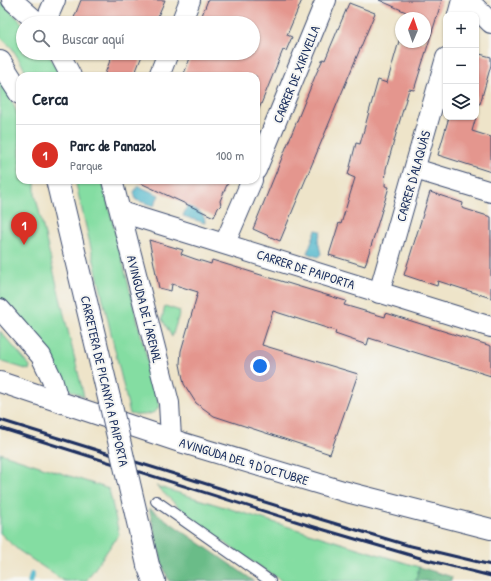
<!DOCTYPE html>
<html lang="es">
<meta charset="utf-8">
<style>
body{margin:0;font-family:"Patrick Hand",sans-serif;background:#f2f2f3;color:#1f2937}
.controls{position:absolute;right:12px;top:12px;display:grid;overflow:hidden;border-radius:8px;box-shadow:0 1px 3px #0004}
.controls button{width:36px;height:36px;display:grid;place-items:center;padding:0;border:0;border-bottom:1px solid #e0e1e3;background:#fff;color:#1f2937;font:20px sans-serif}
.compass{position:absolute;left:395px;top:12px;width:36px;height:36px;border-radius:50%;background:#fff;box-shadow:0 1px 3px #0004;rotate:2deg}
.you{position:absolute;left:260px;top:366px;width:14px;height:14px;margin:-10px;border:3px solid #fff;border-radius:50%;background:#1a73e8;box-shadow:0 0 0 6px #1a73e833}
.badge{display:grid;place-items:center;width:26px;height:26px;border-radius:50%;background:#d93025;color:#fff;font-size:13px;font-weight:700}
.pin{position:absolute;translate:-50% -33px;filter:drop-shadow(0 1px 2px #0008)}
.pin::after{content:'';position:absolute;top:21px;width:14px;height:12px;background:inherit;clip-path:polygon(0 0,100% 0,50% 100%)}
.list{margin:0;padding:0;list-style:none}
h2{display:flex;justify-content:space-between;align-items:center;height:52px;margin:0;padding:0 16px;font-size:17px}
h2 small{font-size:13px;font-weight:400;color:#747a83}
.list li{display:grid;grid-template-columns:26px 1fr auto;gap:12px;align-items:center;box-sizing:border-box;height:60px;padding:0 16px;border-top:1px solid #e0e1e3}
.list b{display:block;font-size:15px;white-space:nowrap}
.list p{margin:0;font-size:13px;white-space:nowrap;color:#747a83}
.list em{font-size:13px;font-style:normal;color:#747a83}
.icon{flex:none;width:22px;height:22px;fill:none;stroke:currentColor;stroke-width:2;stroke-linecap:round;stroke-linejoin:round}
.map{position:relative;flex:none;width:491px;height:581px;overflow:hidden}
.search{position:absolute;background:#fff;box-shadow:0 1px 3px #0004;left:16px;top:16px;width:244px;height:44px;display:flex;align-items:center;gap:10px;box-sizing:border-box;padding:0 14px;border-radius:22px;color:#747a83;font-size:15px}
.panel{position:absolute;background:#fff;box-shadow:0 1px 3px #0004;left:16px;top:72px;width:244px;height:112px;border-radius:12px}
.map>svg:first-child{display:block}
.green{fill:#84dda2;stroke:#508680}
.forest{fill:#6bbc88;stroke:#437673}
.water{fill:#4cb5ca;stroke:#347294}
.lines{fill:none;stroke-linecap:round;stroke-linejoin:round}
.stream{stroke:#4cb5ca;stroke-width:5}
.building{fill:#e4968e}
.service-casing{stroke:#3b4a6e;stroke-width:12}
.minor-casing{stroke:#3b4a6e;stroke-width:22}
.tertiary-casing{stroke:#3b4a6e;stroke-width:24}
.service{stroke:#fff;stroke-width:10}
.minor{stroke:#fff;stroke-width:20}
.tertiary{stroke:#fff;stroke-width:22}
.rail{stroke:#1b2f5e;stroke-width:3}
.tertiary-bridge-casing{stroke:#3b4a6e;stroke-width:24;stroke-linecap:butt}
.tertiary-bridge{stroke:#fff;stroke-width:22}
.labels{text-anchor:middle;dominant-baseline:central;stroke-width:4;stroke-linejoin:round;paint-order:stroke}
.street-label{font-size:13px;fill:#1b2f5e;stroke:#f6f6f2}
</style>
<div class="map">
<svg width="491" height="581" viewBox="0 0 491 581">
<rect width="100%" height="100%" fill="#f6f6f2"/>
<filter id="ink" filterUnits="userSpaceOnUse"><feTurbulence type="fractalNoise" baseFrequency=".025" numOctaves="2"/><feDisplacementMap in="SourceGraphic" scale="8" xChannelSelector="R" yChannelSelector="G"/><feConvolveMatrix kernelMatrix="1 2 1 2 8 2 1 2 1" color-interpolation-filters="sRGB"/></filter>
<filter id="wash" filterUnits="userSpaceOnUse"><feTurbulence type="fractalNoise" baseFrequency=".012" numOctaves="4" result="noise"/><feDisplacementMap in="SourceGraphic" scale="16" xChannelSelector="R" yChannelSelector="G"/><feGaussianBlur stdDeviation="0.9" result="paint"/><feColorMatrix in="noise" values="0 0 0 0 0 0 0 0 0 0 0 0 0 0 0 0 0 1.4 0 .05"/><feComposite in="paint" operator="in"/></filter>
<g filter="url(#wash)">
<rect width="100%" height="100%" fill="#eee4c9"/>
<g class="green">
<path d="M0 0 23 24V53H48L60 76H29L12 48 0 37Z"/>
<path d="M0 80 9 94 20 121V180H35V194L84 397 70 390 48 354 0 300Z"/>
<path d="M75 180H102L159 406C157 416 138 416 130 414Z"/>
<path d="M165 306 180 311 172 337 162 319Z"/>
<path d="M0 331 30 366 29 370 0 361Z"/>
<path d="M0 453 109 489 119 534 86 581H64L18 550 0 533Z"/>
<path d="M156 486 419 567 416 581H282L233 549 181 509Z"/>
</g>
<g class="forest">
<path d="M149 508 254 581H169L162 564Z"/>
<path d="M419 567 452 577 451 581H416Z"/>
</g>
<g class="water">
<path d="M138 186 159 195 154 206 136 200 134 192Z"/>
<path d="M187 206C196 210 205 212 205 223L183 216Z"/>
<path d="M316 230 321 231 318 241 321 254 318 257 307 253Z"/>
</g>
<g class="lines">
<path class="stream" d="M30 581 32 574"/>
</g>
<g id="blocks">
<g class="building">
<path d="M81 0H165L155 23H72Z"/>
<path d="M208 0H302L287 35 292 37 286 51 283 50 257 114 256 76H183L192 53H253V23H199Z"/>
<path d="M379 0H442L414 90 409 89 404 106 386 169 385 186 389 187 365 266 329 255 339 223 341 224 355 178 348 175 356 143 360 144 378 80 387 83 401 34V42H425V18H406V12Z"/>
<path d="M349 3 375 13 280 241 253 229 316 74 323 59 325 60Z"/>
<path d="M113 53H143L134 76H104Z"/>
<path d="M476 53 491 57V65L480 104 476 103Z"/>
<path d="M449 117H476L472 131 491 137V172L438 155Z"/>
<path d="M134 180H229L220 201 221 205 218 208 214 217Z"/>
<path d="M430 192 463 203 462 208 491 217V298L438 281 437 286 404 275Z"/>
<path d="M149 240 183 250 181 254 195 259 211 264 212 260 346 301 344 305 385 317 386 313 491 346V376L369 338 367 345 335 334 336 331 273 311 262 345 358 374 330 454 214 416 196 403 184 384 180 364 181 351 198 292 172 284 171 291 159 288Z"/>
</g>
</g>
</g>
<g filter="url(#ink)">
<use href="#blocks" fill-opacity="0" stroke="#3b4a6e" stroke-width="1"/>
<g class="lines">
<defs>
<path id="service" d="M156 501 270 581"/>
<g id="minor">
<path d="M12 0 38 23"/>
<path d="M468 0 491 23"/>
<path d="M458 15 462 0"/>
<path d="M45 23 55 0"/>
<path d="M181 23 190 0"/>
<path d="M59 53 71 76"/>
<path d="M159 76 168 53"/>
<path d="M415 169 491 192"/>
<path d="M256 170 326 0"/>
<path d="M112 180 169 403 171 438"/>
<path d="M121 212 491 327"/>
<path d="M225 243 252 180"/>
<path d="M379 293 446 58"/>
<path d="M0 309 41 356 52 379 58 400"/>
<path d="M0 382 180 442 343 491 491 529"/>
</g>
<g id="tertiary">
<path d="M0 62 20 93"/>
<path d="M57 180 110 402"/>
<path d="M148 565 154 581"/>
</g>
</defs>
<use href="#service" class="service-casing"/>
<use href="#minor" class="minor-casing"/>
<use href="#tertiary" class="tertiary-casing"/>
<use href="#service" class="service"/>
<use href="#minor" class="minor"/>
<use href="#tertiary" class="tertiary"/>
<g class="rail">
<path d="M0 420 323 520 407 545 491 565"/>
<path d="M0 428 311 526 427 560 491 576"/>
</g>
<defs>
<path id="tertiary-bridge" d="M110 402 148 565"/>
</defs>
<use href="#tertiary-bridge" class="tertiary-bridge-casing"/>
<use href="#tertiary-bridge" class="tertiary-bridge"/>
</g>
</g>
<g class="labels">
<g class="street-label">
<text transform="translate(296 74) rotate(-68)">CARRER DE XIRIVELLA</text>
<text transform="translate(413 176) rotate(-74)">CARRER D'ALAQUÀS</text>
<text transform="translate(306 269) rotate(18)">CARRER DE PAIPORTA</text>
<text transform="translate(145 309) rotate(76)">AVINGUDA DE L'ARENAL</text>
<text transform="translate(105 381) rotate(77)">CARRETERA DE PICANYA A PAIPORTA</text>
<text transform="translate(244 461) rotate(17)">AVINGUDA DEL 9 D'OCTUBRE</text>
</g>
</g>
</svg>
<div class="controls">
<button>+</button>
<button>−</button>
<button><svg class="icon" aria-label="layers" viewBox="0 0 24 24"><path d="M12 4l9 5-9 5-9-5zM3 14l9 5 9-5"/></svg></button>
</div>
<svg class="compass" viewBox="-18 -18 36 36"><path d="M0-13l5 13h-10z" fill="#e53935"/><path d="M0 13l5-13h-10z" fill="#747a83"/></svg>
<div class="you"></div>
<div class="pin badge" style="left:24px;top:245px">1</div>
<div class="search"><svg class="icon" aria-label="search" viewBox="0 0 24 24"><circle cx="10" cy="10" r="6"/><path d="M15 15l6 6"/></svg>Buscar aquí</div>
<section class="panel">
<h2>Cerca<small></small></h2>
<ul class="list">
<li><span class="badge">1</span><div><b>Parc de Panazol</b><p>Parque</p></div><em>100 m</em></li>
</ul>
</section>
</div>
